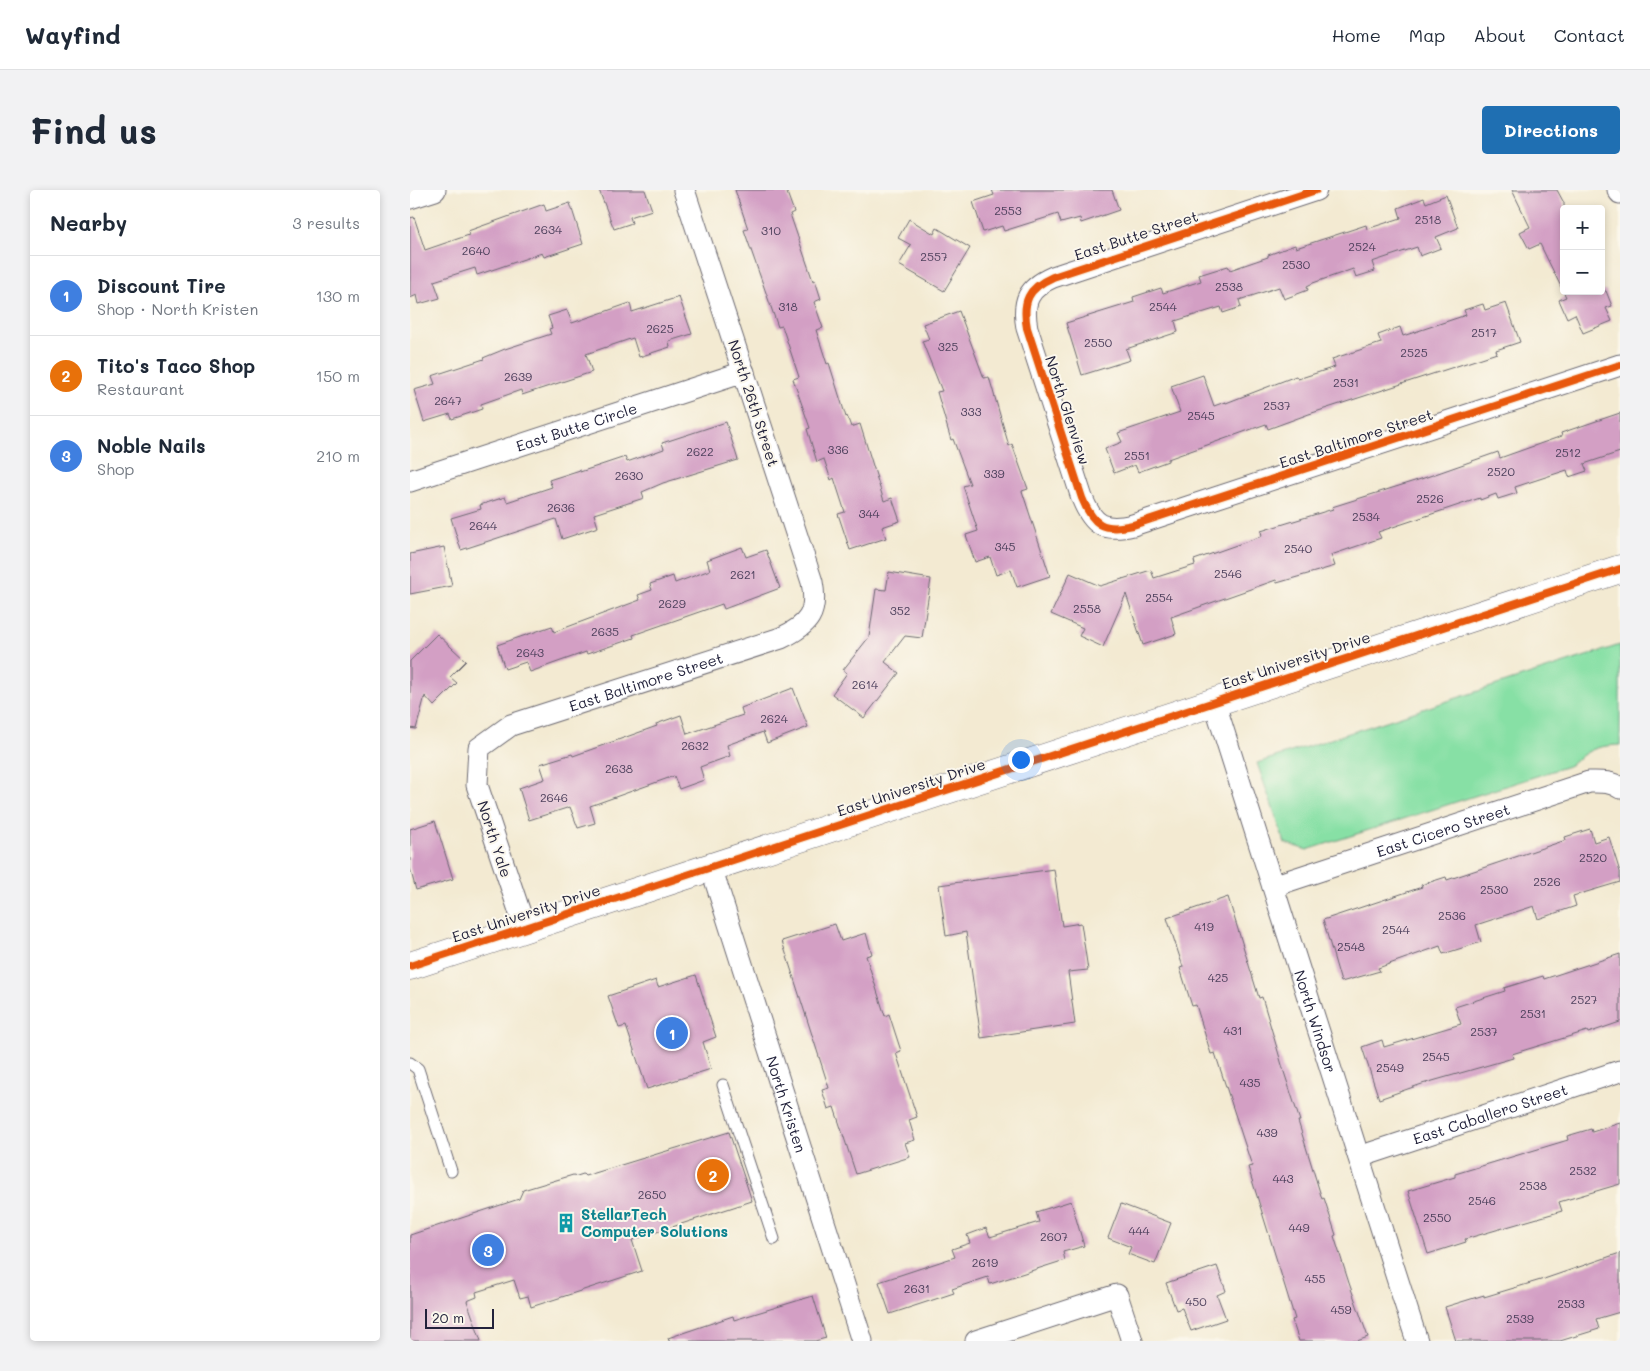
<!DOCTYPE html>
<meta charset="utf-8">
<style>
body{margin:0;font-family:Mali,sans-serif;background:#f2f2f3;color:#1f2937}
.controls{position:absolute;right:15px;top:15px;display:grid;overflow:hidden;border-radius:5px;box-shadow:0 2px 8px #0003}
.controls button{width:45px;height:45px;display:grid;place-items:center;padding:0;border:0;border-bottom:1px solid #e0e1e3;background:#fff;color:#1f2937;font:25px sans-serif}
.scale{position:absolute;left:15px;bottom:12px;width:69px;box-sizing:border-box;padding-left:5px;border:2px solid #22223b;border-top:0;font-size:14px;line-height:18px;white-space:nowrap;color:#22223b;-webkit-text-stroke:4px #fbf7ec;paint-order:stroke}
.you{position:absolute;left:610px;top:569px;width:18px;height:18px;margin:-12px;border:4px solid #fff;border-radius:50%;background:#1a73e8;box-shadow:0 0 0 8px #1a73e833}
.badge{display:grid;place-items:center;width:32px;height:32px;border-radius:50%;background:#1f6fb2;color:#fff;font-size:16px;font-weight:700}
.pin{position:absolute;translate:-50% -50%;border:2px solid #fff;box-shadow:0 1px 5px #0006}
.list{margin:0;padding:0;list-style:none}
h2{display:flex;justify-content:space-between;align-items:center;height:65px;margin:0;padding:0 20px;font-size:21px}
h2 small{font-size:16px;font-weight:400;color:#747a83}
.list li{display:grid;grid-template-columns:32px 1fr auto;gap:15px;align-items:center;box-sizing:border-box;height:80px;padding:0 20px;border-top:1px solid #e0e1e3}
.list b{display:block;font-size:19px;white-space:nowrap}
.list p{margin:0;font-size:16px;white-space:nowrap;color:#747a83}
.list em{font-size:16px;font-style:normal;color:#747a83}
.map{position:relative;flex:none;width:1210px;height:1151px;overflow:hidden;border-radius:5px}
header{display:flex;align-items:center;gap:30px;box-sizing:border-box;height:70px;padding:0 25px;background:#fff;border-bottom:1px solid #e0e1e3}
header strong{font-size:24px}
nav{display:flex;gap:28px;margin-inline-start:auto;font-size:18px}
.intro{display:flex;align-items:center;justify-content:space-between;box-sizing:border-box;height:120px;padding:0 30px}
h1{margin:0;font-size:35px}
.button{padding:12px 22px;border-radius:5px;background:#1f6fb2;color:#fff;font-size:18px;font-weight:700}
main{display:flex;gap:30px;padding:0 30px}
aside{flex:1;background:#fff;border-radius:5px;box-shadow:0 2px 8px #0003}
.map>svg:first-child{display:block}
.green{fill:#87e0a5;stroke:#548170}
.building{fill:#d39fc4}
.lines{fill:none;stroke-linecap:round;stroke-linejoin:round}
.lane-casing{stroke:#6b6870;stroke-width:13}
.street-casing{stroke:#6b6870;stroke-width:23}
.secondary-casing{stroke:#6b6870;stroke-width:29}
.lane{stroke:#fff;stroke-width:11}
.street{stroke:#fff;stroke-width:21}
.secondary{stroke:#fff;stroke-width:28}
.cycleway-casing{stroke:#fbf7ec;stroke-width:11}
.cycleway{stroke:#e8590c;stroke-width:8}
.labels{text-anchor:middle;dominant-baseline:central;stroke-width:4;stroke-linejoin:round;paint-order:stroke}
.number-label{font-size:12px;fill:#4e415d}
.street-label{font-size:15px;fill:#22223b;stroke:#fbf7ec}
.culture-label{font-size:15px;font-weight:bold;fill:#0d838f;stroke:#fbf7ec;text-anchor:start}
</style>
<header>
<strong>Wayfind</strong>
<nav><a>Home</a><a>Map</a><a>About</a><a>Contact</a></nav>
</header>
<div class="intro"><h1>Find us</h1><a class="button">Directions</a></div>
<main>
<aside>
<h2>Nearby<small>3 results</small></h2>
<ul class="list">
<li><span class="badge" style="background:#3f7fe0">1</span><div><b>Discount Tire</b><p>Shop · North Kristen</p></div><em>130 m</em></li>
<li><span class="badge" style="background:#e8710a">2</span><div><b>Tito's Taco Shop</b><p>Restaurant</p></div><em>150 m</em></li>
<li><span class="badge" style="background:#3f7fe0">3</span><div><b>Noble Nails</b><p>Shop</p></div><em>210 m</em></li>
</ul>
</aside>
<div class="map">
<svg width="1210" height="1151" viewBox="0 0 1210 1151">
<rect width="100%" height="100%" fill="#fbf7ec"/>
<filter id="ink" filterUnits="userSpaceOnUse"><feTurbulence type="fractalNoise" baseFrequency=".02" numOctaves="2"/><feDisplacementMap in="SourceGraphic" scale="10" xChannelSelector="R" yChannelSelector="G"/><feConvolveMatrix kernelMatrix="1 2 1 2 8 2 1 2 1" color-interpolation-filters="sRGB"/></filter>
<filter id="wash" filterUnits="userSpaceOnUse"><feTurbulence type="fractalNoise" baseFrequency=".0096" numOctaves="4" result="noise"/><feDisplacementMap in="SourceGraphic" scale="20" xChannelSelector="R" yChannelSelector="G"/><feGaussianBlur stdDeviation="1.12" result="paint"/><feColorMatrix in="noise" values="0 0 0 0 0 0 0 0 0 0 0 0 0 0 0 0 0 1.4 0 .05"/><feComposite in="paint" operator="in"/></filter>
<g filter="url(#wash)">
<rect width="100%" height="100%" fill="#f3ead2"/>
<path class="green" d="M1210 455V555C1187 556 1178 559 1161 575L897 660 875 653 847 573Z"/>
<g id="blocks">
<g class="building">
<path d="M189 0H235L242 20 220 27 222 33 204 39Z"/>
<path d="M325 0H376L384 22 380 24 403 91 405 90 411 109 404 112 413 138 406 140 417 174 419 173 436 227 437 226 441 237 450 234 474 311 482 308 490 331 472 337 476 348 440 360 428 324 435 322 424 288 421 290 414 269 407 272 397 239 400 238 383 189 389 187 372 136 368 137 334 40 338 39Z"/>
<path d="M582 0H702L709 20 671 33 670 28 651 33 648 24 594 41 592 36 573 42 563 12 584 5Z"/>
<path d="M1102 0H1147L1154 13V101H1196L1202 116 1196 118 1202 131 1173 143 1165 124 1157 128 1149 110 1156 107 1130 54 1119 59 1110 42 1120 37Z"/>
<path d="M1036 5 1048 38 1026 47 1031 58 1010 66 1007 57 962 72 965 81 946 87 943 79 903 93 897 96 898 100 874 109 869 97 829 110 831 117 813 123 811 117 765 131 768 142 716 159 720 170 672 185 656 133 724 112 723 107 751 98 753 103 791 91 789 85 818 76 820 80 858 67V65L885 55 886 58 956 35 957 39 991 28 988 18 1014 8 1016 13Z"/>
<path d="M160 13 173 54 134 67 132 63 67 85 65 78 24 91 30 108 9 114 7 105 0 108V28L4 27 15 60 59 45 58 41 134 14 136 21Z"/>
<path d="M499 29 524 44 527 38 560 58 534 101 489 75 501 55 488 48Z"/>
<path d="M269 107 282 144 259 151 260 157 229 167 223 148 176 164 182 182 112 205 111 200 71 214 72 219 42 229 40 224 14 232 4 200 25 194 22 186 74 169 73 168 95 159 141 144 139 139 142 138 138 126 157 120 162 133 220 113 222 122Z"/>
<path d="M1096 113 1110 152 1086 160 1087 163 899 224 858 239 856 234 758 269V271L728 282 725 275 704 283 695 259 712 252 708 243 770 222 761 196 793 185 804 216 815 212 816 213 886 186 888 189 925 177 922 169 971 153 968 145 990 137 993 146 1056 125 1054 120 1073 114 1075 120Z"/>
<path d="M549 121 574 188 579 187 599 256 602 254 618 299 612 301 640 386 607 397 601 380 586 385 580 367 565 372 556 345 568 341 553 296 560 294 543 249 541 250 527 202 532 201 512 151 519 149 513 134Z"/>
<path d="M1210 223V262L1174 274 1177 281 1159 287 1157 280 1105 297 1107 303 1088 309 1086 304 1070 310V308L968 342 971 348 921 365 925 376 867 393 866 390 761 427 766 444 733 455 716 404 693 457 669 446 673 438 641 424 660 383 690 396 741 380 744 388 785 375 784 370 852 346 851 341 923 319 922 317 1011 289 1088 262 1090 268 1152 246 1151 243Z"/>
<path d="M316 232 328 270 253 293 232 302 234 308 184 324 188 337 152 349 146 329 51 360 41 328 71 319 70 315 95 307 97 312 142 297 139 290 170 280V282L215 267 217 272 254 259 252 253Z"/>
<path d="M34 357 42 396 0 404V364Z"/>
<path d="M332 357 336 367 356 360 370 398 314 419 312 414 223 445 224 448 177 464 176 462 120 482 116 472 95 479 87 455 142 436 144 442 230 410 228 405 242 400 240 394 263 386 265 393 300 380 297 370Z"/>
<path d="M479 382 521 389 512 448 495 446 475 472 489 483 454 528 422 504 437 483 433 480 459 447 466 399 476 400Z"/>
<path d="M27 444 56 471 40 487 47 493 24 516 15 506 6 539 0 538V471Z"/>
<path d="M383 498 398 537 357 553 353 542 317 555 320 566 290 577 294 590 269 599 264 586 180 616 185 633 168 638 160 617 119 630 109 598 135 589 130 574 162 564 163 566 247 536 246 534 271 525 277 544 333 525 331 518Z"/>
<path d="M25 631 43 689 6 700 0 678V639Z"/>
<path d="M1180 639 1184 652 1199 647 1210 682V692L1163 706 1166 716 1128 729 1124 716 1066 735 1071 752 1033 764 1030 756 968 778 970 781 931 792 913 730 1012 697 1011 695 1036 687 1037 690 1156 650 1155 647Z"/>
<path d="M644 679 652 736 671 733 678 780 658 782 665 834 571 848 556 742 536 746 529 695Z"/>
<path d="M818 707 849 808 852 807 874 882 890 931H888L912 1009 914 1008 926 1045 924 1046 939 1093 958 1147 947 1151H889L882 1130 885 1129 838 977 842 976 805 863 801 864 786 815 782 816 770 778 773 777 757 728Z"/>
<path d="M425 734 431 751 456 743 462 764 456 766 475 826 479 824 491 861 486 863 507 927 499 930 505 950 495 953 500 967 446 984 424 917 418 919 412 900 419 898 372 751Z"/>
<path d="M1210 764V832L1178 843 1177 841 1102 864 1103 868 1012 894 969 909 952 857 972 850 974 857 1051 834 1045 817 1095 801 1094 798 1133 786 1134 789Z"/>
<path d="M286 785 306 847 293 852 301 879 237 899 216 836 209 838 198 806 246 790 248 797Z"/>
<path d="M1210 933V994L1149 1012 1152 1021 1055 1049 1056 1052 1018 1064 998 1001 1045 987V984L1158 950 1157 946 1181 939 1182 942Z"/>
<path d="M319 942 342 1011 222 1050 232 1081 121 1117 118 1106 110 1108 104 1090 66 1102 67 1107 57 1111 71 1151H0V1045L109 1009 113 1000 163 985 167 986 173 984 175 986Z"/>
<path d="M661 1011 674 1056 653 1062 655 1070 580 1094 578 1087 542 1099 544 1103 480 1124 469 1092 545 1067 542 1059 560 1053 557 1045 576 1038 580 1047 629 1032 626 1022Z"/>
<path d="M711 1014 761 1033 745 1074 718 1064 721 1057 698 1048Z"/>
<path d="M1210 1063V1122L1186 1129 1189 1139 1150 1151H1046L1035 1117 1074 1105V1107L1134 1089Z"/>
<path d="M807 1076 816 1101 807 1105 816 1129 781 1141 772 1118 766 1120 756 1093Z"/>
<path d="M403 1106 416 1148 405 1151H259L258 1148 323 1126 324 1130Z"/>
</g>
</g>
</g>
<g filter="url(#ink)">
<use href="#blocks" fill-opacity="0" stroke="#6b6870" stroke-width="1"/>
<g class="lines">
<defs>
<g id="lane">
<path d="M0 873 8 879 41 981"/>
<path d="M313 895 364 1049"/>
</g>
<g id="street">
<path d="M906 0 643 87C618 98 612 111 617 138L672 308C683 335 693 342 723 335L1210 175"/>
<path d="M1208 0 1210 3"/>
<path d="M0 8 25 0"/>
<path id="s1" d="M0 291 334 182"/>
<path id="s2" d="M804 511 1007 1151"/>
<path id="s3" d="M301 677 452 1151"/>
<path id="s4" d="M863 696 1179 592C1190 592 1201 591 1210 598"/>
<path id="s5" d="M115 738 67 595 69 558 101 535 371 448C399 435 408 423 402 392L274 0"/>
<path id="s6" d="M949 967 1210 881"/>
<path d="M566 1151 707 1105 722 1151"/>
</g>
<path id="secondary" d="M0 776 1210 379"/>
</defs>
<use href="#lane" class="lane-casing"/>
<use href="#street" class="street-casing"/>
<use href="#secondary" class="secondary-casing"/>
<use href="#lane" class="lane"/>
<use href="#street" class="street"/>
<use href="#secondary" class="secondary"/>
<defs>
<g id="cycleway">
<path d="M906 0 643 87C618 98 612 111 617 138L672 308C683 335 693 342 723 335L1210 175"/>
<path d="M0 776 1210 379"/>
</g>
</defs>
<use href="#cycleway" class="cycleway-casing"/>
<use href="#cycleway" class="cycleway"/>
</g>
</g>
<defs>
<symbol id="building-bare" viewBox="-9 -9 18 18"><path d="M-4-6H4V6H1V3H-1V6H-4ZM-2.5-4.3h1.7v1.8h-1.7ZM.8-4.3h1.7v1.8H.8ZM-2.5-1h1.7V.8h-1.7ZM.8-1h1.7V.8H.8Z" fill="#0f9aa8" stroke="#fbf7ec" stroke-width="2.5" paint-order="stroke"/></symbol>
</defs>
<g fill-rule="evenodd">
<use href="#building-bare" x="142" y="1019" width="28" height="28"/>
</g>
<g class="labels">
<g class="number-label">
<text x="598" y="20">2553</text>
<text x="1018" y="29">2518</text>
<text x="138" y="39">2634</text>
<text x="361" y="40">310</text>
<text x="952" y="56">2524</text>
<text x="66" y="60">2640</text>
<text x="524" y="66">2557</text>
<text x="886" y="74">2530</text>
<text x="819" y="96">2538</text>
<text x="378" y="116">318</text>
<text x="753" y="116">2544</text>
<text x="250" y="138">2625</text>
<text x="1074" y="142">2517</text>
<text x="688" y="152">2550</text>
<text x="538" y="156">325</text>
<text x="1004" y="162">2525</text>
<text x="108" y="186">2639</text>
<text x="936" y="192">2531</text>
<text x="38" y="210">2647</text>
<text x="867" y="215">2537</text>
<text x="561" y="221">333</text>
<text x="791" y="225">2545</text>
<text x="428" y="259">336</text>
<text x="290" y="261">2622</text>
<text x="1158" y="262">2512</text>
<text x="727" y="265">2551</text>
<text x="1091" y="281">2520</text>
<text x="584" y="283">339</text>
<text x="219" y="285">2630</text>
<text x="1020" y="308">2526</text>
<text x="151" y="317">2636</text>
<text x="459" y="323">344</text>
<text x="956" y="326">2534</text>
<text x="73" y="335">2644</text>
<text x="595" y="356">345</text>
<text x="888" y="358">2540</text>
<text x="818" y="383">2546</text>
<text x="333" y="384">2621</text>
<text x="749" y="407">2554</text>
<text x="262" y="413">2629</text>
<text x="677" y="418">2558</text>
<text x="490" y="420">352</text>
<text x="195" y="441">2635</text>
<text x="120" y="462">2643</text>
<text x="455" y="494">2614</text>
<text x="364" y="528">2624</text>
<text x="285" y="555">2632</text>
<text x="209" y="578">2638</text>
<text x="144" y="607">2646</text>
<text x="1183" y="667">2520</text>
<text x="1137" y="691">2526</text>
<text x="1084" y="699">2530</text>
<text x="1042" y="725">2536</text>
<text x="794" y="736">419</text>
<text x="986" y="739">2544</text>
<text x="941" y="756">2548</text>
<text x="808" y="787">425</text>
<text x="1174" y="809">2527</text>
<text x="1123" y="823">2531</text>
<text x="823" y="840">431</text>
<text x="1074" y="841">2537</text>
<text x="1026" y="866">2545</text>
<text x="980" y="877">2549</text>
<text x="840" y="892">435</text>
<text x="857" y="942">439</text>
<text x="1173" y="980">2532</text>
<text x="873" y="988">443</text>
<text x="1123" y="995">2538</text>
<text x="242" y="1004">2650</text>
<text x="1072" y="1010">2546</text>
<text x="1027" y="1027">2550</text>
<text x="889" y="1037">449</text>
<text x="729" y="1040">444</text>
<text x="644" y="1046">2607</text>
<text x="575" y="1072">2619</text>
<text x="905" y="1088">455</text>
<text x="507" y="1098">2631</text>
<text x="786" y="1111">450</text>
<text x="1161" y="1113">2533</text>
<text x="931" y="1119">459</text>
<text x="1110" y="1128">2539</text>
</g>
<g class="street-label">
<text transform="translate(726 45) rotate(-18)">East Butte Street</text>
<text transform="translate(344 213) rotate(72)">North 26th Street</text>
<text transform="translate(658 220) rotate(72)">North Glenview</text>
<text stroke="none"><textPath href="#s1" startOffset="175">East Butte Circle</textPath></text>
<text transform="translate(946 248) rotate(-18)">East Baltimore Street</text>
<text transform="translate(886 470) rotate(-18)">East University Drive</text>
<text stroke="none"><textPath href="#s5" startOffset="369">East Baltimore Street</textPath></text>
<text transform="translate(501 597) rotate(-18)">East University Drive</text>
<text stroke="none"><textPath href="#s4" startOffset="179">East Cicero Street</textPath></text>
<text transform="translate(85 649) rotate(72)">North Yale</text>
<text transform="translate(116 723) rotate(-18)">East University Drive</text>
<text stroke="none"><textPath href="#s2" startOffset="336">North Windsor</textPath></text>
<text stroke="none"><textPath href="#s3" startOffset="249">North Kristen</textPath></text>
<text stroke="none"><textPath href="#s6" startOffset="138">East Caballero Street</textPath></text>
</g>
<g class="culture-label">
<text x="171" y="1024">StellarTech<tspan x="171" dy="17">Computer Solutions</tspan></text>
</g>
</g>
</svg>
<div class="controls">
<button>+</button>
<button>−</button>
</div>
<div class="scale">20 m</div>
<div class="you"></div>
<div class="pin badge" style="left:262px;top:843px;background:#3f7fe0">1</div>
<div class="pin badge" style="left:303px;top:985px;background:#e8710a">2</div>
<div class="pin badge" style="left:78px;top:1060px;background:#3f7fe0">3</div>
</div>
</main>
